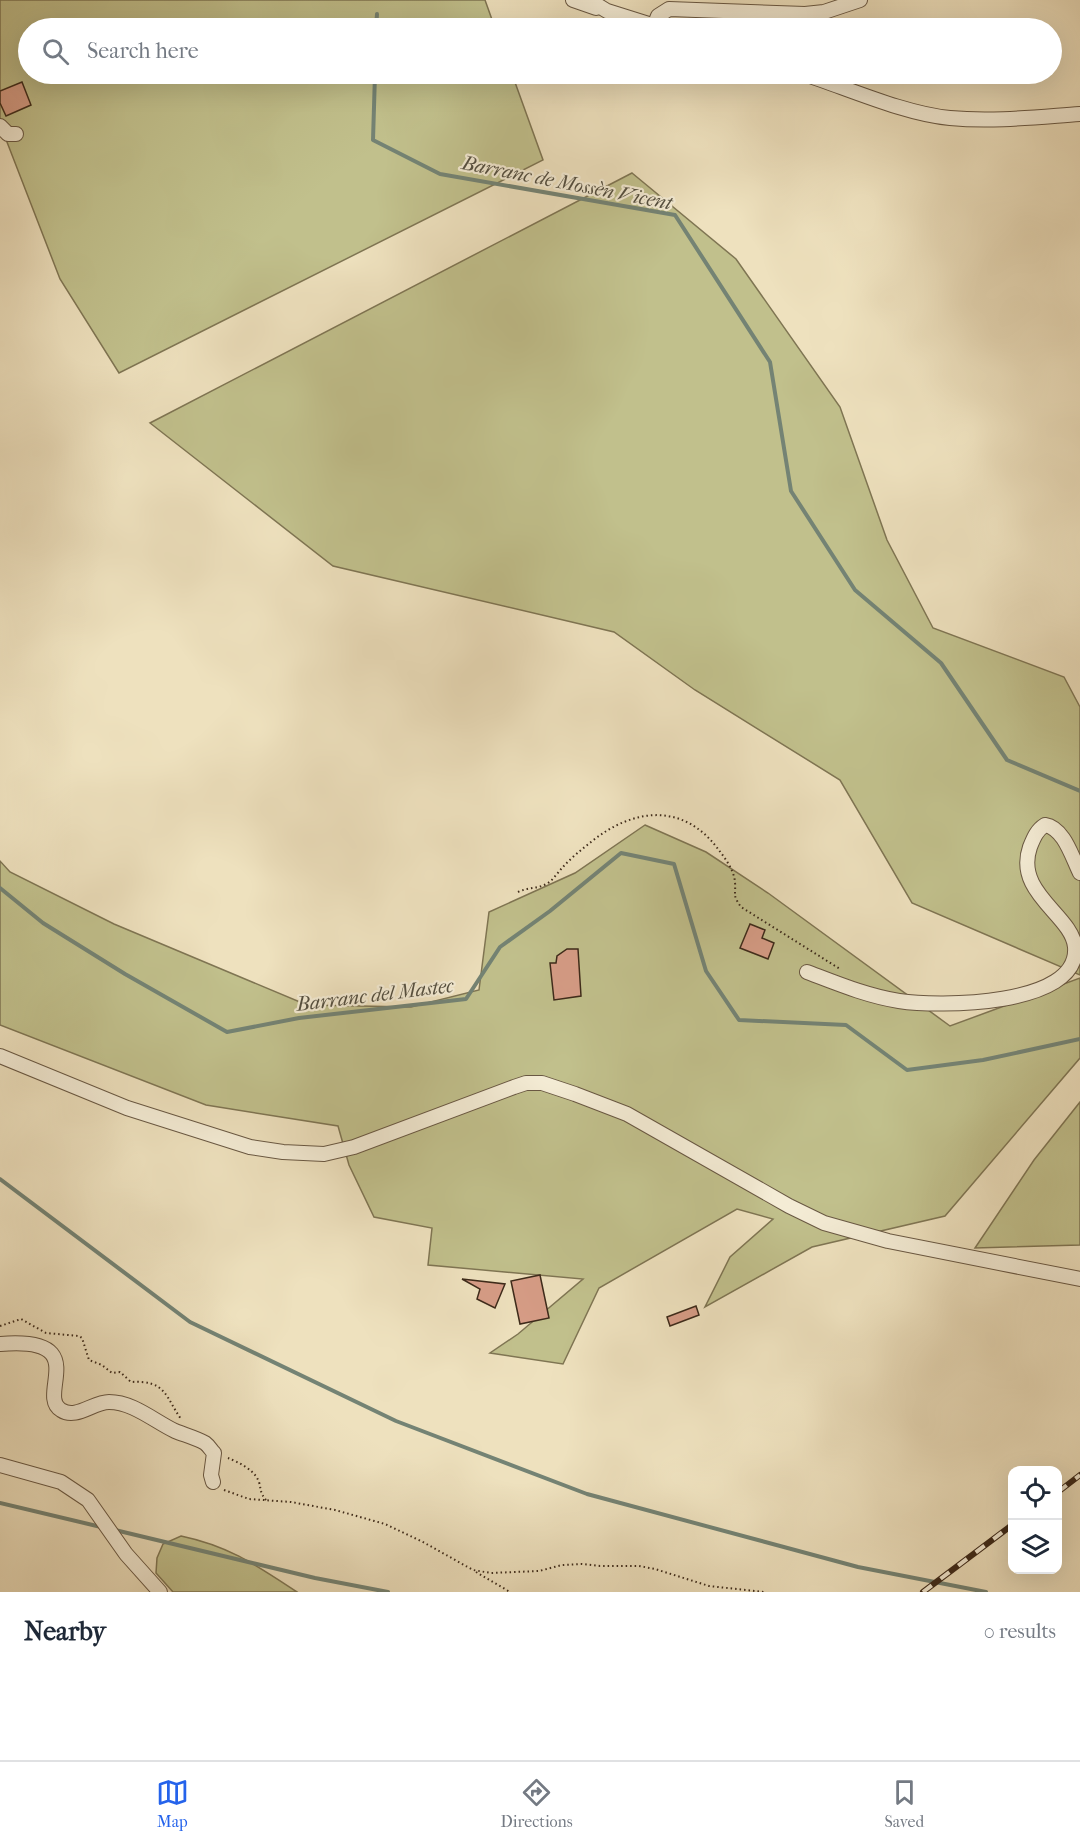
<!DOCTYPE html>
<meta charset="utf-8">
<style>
body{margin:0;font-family:"IM FELL French Canon",serif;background:#f6f6f7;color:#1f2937}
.controls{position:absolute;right:18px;bottom:18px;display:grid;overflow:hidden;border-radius:12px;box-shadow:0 6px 24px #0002}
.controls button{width:54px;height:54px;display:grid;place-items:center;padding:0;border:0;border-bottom:2px solid #e0e1e3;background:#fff;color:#1f2937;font:30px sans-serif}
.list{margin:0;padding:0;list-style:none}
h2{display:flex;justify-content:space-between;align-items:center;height:78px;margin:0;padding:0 24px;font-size:26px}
h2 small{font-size:20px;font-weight:400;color:#747a83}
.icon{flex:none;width:33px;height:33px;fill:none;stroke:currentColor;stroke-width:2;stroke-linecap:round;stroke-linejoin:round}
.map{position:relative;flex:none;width:1080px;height:1592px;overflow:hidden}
.search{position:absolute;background:#fff;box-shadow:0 6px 24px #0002;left:18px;right:18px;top:18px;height:66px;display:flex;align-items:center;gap:15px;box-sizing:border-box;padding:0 21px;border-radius:33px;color:#747a83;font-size:22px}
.sheet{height:168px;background:#fff}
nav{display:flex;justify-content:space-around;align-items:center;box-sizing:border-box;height:84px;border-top:2px solid #e0e1e3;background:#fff;font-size:16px;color:#747a83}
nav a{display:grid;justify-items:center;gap:3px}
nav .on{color:#2563eb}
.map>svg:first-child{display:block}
.green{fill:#c1c08c;stroke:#7f7553;stroke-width:1.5}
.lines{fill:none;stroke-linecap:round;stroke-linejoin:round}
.stream{stroke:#748374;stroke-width:4}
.building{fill:#d79d87;stroke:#3d2a1a;stroke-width:1.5}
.minor-casing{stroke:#695843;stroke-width:16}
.path{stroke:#3d2a1a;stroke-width:2;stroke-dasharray:1.5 3;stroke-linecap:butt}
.minor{stroke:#f4ecd5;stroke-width:14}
.rail-casing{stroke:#3d2a1a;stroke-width:6}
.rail{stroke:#f4ecd5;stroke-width:4;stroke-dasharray:11;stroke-linecap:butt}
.labels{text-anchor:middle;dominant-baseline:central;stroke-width:4.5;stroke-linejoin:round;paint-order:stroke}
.water-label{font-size:20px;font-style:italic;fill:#544f40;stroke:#f4ecd5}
</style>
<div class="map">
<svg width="1080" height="1592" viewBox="0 0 1080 1592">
<rect width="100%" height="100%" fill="#eee1be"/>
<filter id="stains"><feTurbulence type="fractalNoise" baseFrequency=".00333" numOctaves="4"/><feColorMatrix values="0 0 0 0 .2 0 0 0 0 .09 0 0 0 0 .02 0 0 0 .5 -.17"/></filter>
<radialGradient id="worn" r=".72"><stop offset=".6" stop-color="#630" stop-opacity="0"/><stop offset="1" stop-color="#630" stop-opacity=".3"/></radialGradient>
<g class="green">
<path d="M0 0H485L495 28H28V74H512L543 160 119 373 60 279 0 124Z"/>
<path d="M632 173 736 259 840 407 887 540 933 628 1064 677 1080 707V975L912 903 840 780 695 690 614 632 333 566 150 423Z"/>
<path d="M645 825 706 852 768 893 950 1026 1080 978V1058L945 1216 812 1247 705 1307 730 1257 773 1219 737 1209 599 1288 563 1364 490 1353 518 1334 583 1279 428 1265 432 1228 374 1217 349 1165 338 1126 206 1105 0 1025V861L10 872 114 924 307 1005 411 1007 479 990 489 912 575 873Z"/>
<path d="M1080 1102V1245L975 1248 1034 1160Z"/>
<path d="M181 1536C229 1546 256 1565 297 1592H173L156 1573 157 1558 163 1544Z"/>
</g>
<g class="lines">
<g class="stream">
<path d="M376 28 377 14"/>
<path d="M375 74 373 140 440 174 675 215 770 362 791 491 855 590 941 663 1007 760 1080 791"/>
<path d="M0 888 43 923 125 974 227 1032 299 1018 466 999 500 947 550 911 621 853 674 864 706 971 739 1020 846 1025 907 1070 983 1060 1080 1039"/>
<path d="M0 1179 190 1322 396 1421 587 1494 858 1567 986 1592"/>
<path d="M0 1503 101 1527"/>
<path d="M115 1530 315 1578 388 1592"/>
</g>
</g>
<g class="building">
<path d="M22 82 31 105 6 116 0 103V91Z"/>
<path d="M750 924 765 930 762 938 774 943 768 959 740 948Z"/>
<path d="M567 949H578L581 996 554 1000 550 963H556L557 956Z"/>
<path d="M540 1275 549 1318 520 1324 511 1281Z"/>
<path d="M462 1279 505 1284 495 1308 477 1299 480 1289Z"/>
<path d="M696 1306 699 1315 670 1326 667 1317Z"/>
</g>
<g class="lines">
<defs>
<g id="minor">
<path d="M573 0 596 8"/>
<path d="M589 0 607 11 661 28"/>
<path d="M654 26 658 16 669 9 805 14 824 12 860 0"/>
<path d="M804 74C847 88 905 114 950 118 993 122 1037 117 1080 114"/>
<path d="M0 126 8 134H16"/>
<path d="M807 972C836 983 867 996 899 1001 937 1007 1080 1007 1075 947 1072 915 1014 893 1030 847 1034 837 1037 830 1045 825 1064 828 1072 857 1080 873"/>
<path d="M0 1056 127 1108 250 1147 283 1152 324 1154 354 1147 514 1087 526 1083H542L575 1094 627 1114 789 1206 824 1223 888 1241 1080 1279"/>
<path d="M0 1344C94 1336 36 1395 61 1410 76 1420 93 1402 109 1402 133 1402 154 1421 175 1431 185 1435 196 1438 205 1443 209 1446 211 1450 214 1453L211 1475 213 1482"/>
<path d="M0 1465 61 1482 88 1500 126 1554 160 1592"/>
</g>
</defs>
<use href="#minor" class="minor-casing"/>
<g class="path">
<path d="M518 892C528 887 539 889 548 883 554 879 558 872 563 867 571 858 581 850 591 842 633 808 683 802 718 849 725 858 734 870 735 882 736 896 732 894 741 907L840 969"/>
<path d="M0 1326 21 1319 46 1333 79 1336 82 1338 89 1360 102 1365 112 1373 120 1372 131 1382C166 1380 165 1396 181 1419"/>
<path d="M228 1458C238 1462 255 1470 259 1482 261 1489 260 1493 266 1500"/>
<path d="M224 1490 249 1499 291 1502 335 1510 385 1524 423 1542 473 1570 491 1573 539 1571 562 1565 582 1564 600 1566H639L655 1569 709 1586 764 1592"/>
<path d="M476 1572 510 1592"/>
</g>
<use href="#minor" class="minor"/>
<defs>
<g id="rail">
<path d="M1058 1492 1080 1475"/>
<path d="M923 1592 1012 1525"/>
</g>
</defs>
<use href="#rail" class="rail-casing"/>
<use href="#rail" class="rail"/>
</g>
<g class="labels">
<g class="water-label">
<text transform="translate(567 183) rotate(11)">Barranc de Mossèn Vicent</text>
<text transform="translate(375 995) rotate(-7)">Barranc del Mastec</text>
</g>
</g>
<rect width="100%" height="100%" filter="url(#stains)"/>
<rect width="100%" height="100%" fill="url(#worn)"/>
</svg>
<div class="controls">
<button><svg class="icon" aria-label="locate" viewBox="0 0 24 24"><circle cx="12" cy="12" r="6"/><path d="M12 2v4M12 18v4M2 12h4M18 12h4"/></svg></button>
<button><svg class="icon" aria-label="layers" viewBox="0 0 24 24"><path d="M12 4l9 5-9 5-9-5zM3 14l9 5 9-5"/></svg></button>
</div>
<div class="search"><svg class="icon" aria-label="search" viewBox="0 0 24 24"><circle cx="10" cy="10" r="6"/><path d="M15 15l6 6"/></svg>Search here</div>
</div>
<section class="sheet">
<h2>Nearby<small>0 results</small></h2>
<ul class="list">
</ul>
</section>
<nav>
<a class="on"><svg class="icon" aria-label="map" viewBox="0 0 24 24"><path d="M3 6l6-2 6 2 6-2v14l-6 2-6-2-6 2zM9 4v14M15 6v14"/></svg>Map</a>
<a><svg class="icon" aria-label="directions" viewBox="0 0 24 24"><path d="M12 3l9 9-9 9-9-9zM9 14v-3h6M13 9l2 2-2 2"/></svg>Directions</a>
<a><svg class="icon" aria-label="saved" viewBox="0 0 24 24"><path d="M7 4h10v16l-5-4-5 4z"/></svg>Saved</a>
</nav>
